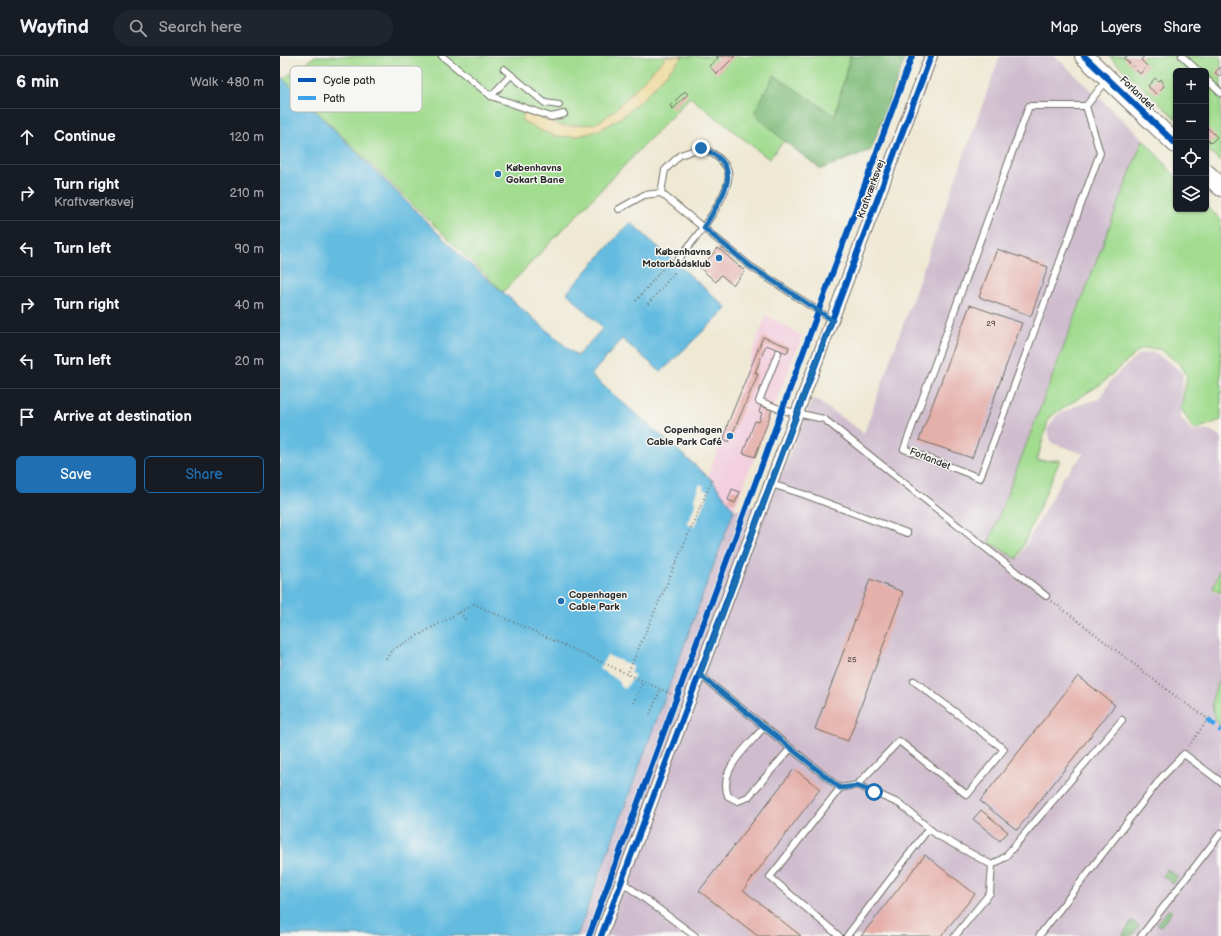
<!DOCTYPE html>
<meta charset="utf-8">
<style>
body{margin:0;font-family:"Balsamiq Sans",sans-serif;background:#20242c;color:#f1f3f6}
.controls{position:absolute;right:12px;top:12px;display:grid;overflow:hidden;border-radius:6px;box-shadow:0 1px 3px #0004}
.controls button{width:36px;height:36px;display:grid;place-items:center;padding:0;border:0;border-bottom:1px solid #363941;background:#171b24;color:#f1f3f6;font:20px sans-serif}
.stop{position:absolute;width:12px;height:12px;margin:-9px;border:3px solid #1f6fb2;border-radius:50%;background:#fff}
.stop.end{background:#1f6fb2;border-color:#fff;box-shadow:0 1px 4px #0008}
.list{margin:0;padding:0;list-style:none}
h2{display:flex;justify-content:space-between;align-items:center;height:52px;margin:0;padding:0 16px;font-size:17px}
h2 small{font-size:13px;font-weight:400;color:#9ea1a6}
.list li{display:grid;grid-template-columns:26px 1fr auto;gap:12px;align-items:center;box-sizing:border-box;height:56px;padding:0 16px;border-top:1px solid #363941}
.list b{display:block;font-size:15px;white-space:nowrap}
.list p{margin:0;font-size:13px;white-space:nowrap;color:#9ea1a6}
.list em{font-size:13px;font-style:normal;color:#9ea1a6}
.actions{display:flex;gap:8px;padding:12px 16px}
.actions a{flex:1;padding:9px 0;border:1px solid #1f6fb2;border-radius:6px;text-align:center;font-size:14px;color:#1f6fb2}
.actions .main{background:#1f6fb2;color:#fff}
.icon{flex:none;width:22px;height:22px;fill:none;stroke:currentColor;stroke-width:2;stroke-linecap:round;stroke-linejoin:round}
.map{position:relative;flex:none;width:941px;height:880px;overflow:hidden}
header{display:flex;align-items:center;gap:24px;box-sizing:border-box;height:56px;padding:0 20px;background:#171b24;border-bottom:1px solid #363941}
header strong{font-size:19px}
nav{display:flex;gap:22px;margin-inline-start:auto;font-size:14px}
.search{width:280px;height:36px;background:#20242c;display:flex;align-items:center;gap:10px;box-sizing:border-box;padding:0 14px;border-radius:22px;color:#9ea1a6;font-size:15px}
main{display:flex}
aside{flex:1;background:#171b24}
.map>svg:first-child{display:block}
.built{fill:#f3cfdf}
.industrial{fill:#cfbdce}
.green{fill:#a1dc8f;stroke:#66845d}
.forest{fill:#80bc7a;stroke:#567452}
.sand{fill:#eeda9e;stroke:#8c8264}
.water{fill:#63bbe0;stroke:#477386}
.pier{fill:#efe9d4}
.building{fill:#e5b0aa}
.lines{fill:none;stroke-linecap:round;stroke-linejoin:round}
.lane-casing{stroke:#706e66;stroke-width:8}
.street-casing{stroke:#706e66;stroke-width:14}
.secondary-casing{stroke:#706e66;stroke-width:20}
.path{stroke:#706e66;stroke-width:2;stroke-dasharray:1 3;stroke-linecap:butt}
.lane{stroke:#fff;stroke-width:6}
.street{stroke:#fff;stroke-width:12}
.secondary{stroke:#fff;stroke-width:18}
.quiet{stroke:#3ea3eb;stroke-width:5;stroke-dasharray:10 5;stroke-linecap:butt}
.cycleway-casing{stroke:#f6f6f2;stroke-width:8}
.cycleway{stroke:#0057b8;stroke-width:6}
.route{stroke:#1f6fb2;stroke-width:5}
.poi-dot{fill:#1f6fb2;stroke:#f6f6f2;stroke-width:1.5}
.labels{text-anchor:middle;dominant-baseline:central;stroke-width:3;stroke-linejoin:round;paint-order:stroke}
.number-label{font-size:8px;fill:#5a4c4b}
.street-label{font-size:10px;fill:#2b2b2b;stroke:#f6f6f2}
.poi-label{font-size:10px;font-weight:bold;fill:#2b2b2b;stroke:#f6f6f2;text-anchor:start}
.key{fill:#f6f6f2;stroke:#b9b9b6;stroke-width:1}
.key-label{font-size:11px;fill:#2b2b2b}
</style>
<header>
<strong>Wayfind</strong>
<div class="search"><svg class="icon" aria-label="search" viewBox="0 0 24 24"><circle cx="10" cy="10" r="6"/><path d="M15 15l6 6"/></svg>Search here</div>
<nav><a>Map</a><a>Layers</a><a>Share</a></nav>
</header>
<main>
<aside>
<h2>6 min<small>Walk · 480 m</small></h2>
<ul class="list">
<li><svg class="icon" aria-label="ahead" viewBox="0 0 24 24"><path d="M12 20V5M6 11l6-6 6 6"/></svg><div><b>Continue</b></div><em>120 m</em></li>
<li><svg class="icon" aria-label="right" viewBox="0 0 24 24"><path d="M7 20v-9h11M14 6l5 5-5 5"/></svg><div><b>Turn right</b><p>Kraftværksvej</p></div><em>210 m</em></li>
<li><svg class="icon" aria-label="left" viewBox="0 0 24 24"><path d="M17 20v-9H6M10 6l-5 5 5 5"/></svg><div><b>Turn left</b></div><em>90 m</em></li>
<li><svg class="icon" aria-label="right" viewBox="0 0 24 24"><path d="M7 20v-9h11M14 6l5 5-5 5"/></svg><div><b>Turn right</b></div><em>40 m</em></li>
<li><svg class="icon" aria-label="left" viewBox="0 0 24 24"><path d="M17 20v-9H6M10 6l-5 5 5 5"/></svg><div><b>Turn left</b></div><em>20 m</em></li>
<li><svg class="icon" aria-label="arrive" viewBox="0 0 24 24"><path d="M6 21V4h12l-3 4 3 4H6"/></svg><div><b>Arrive at destination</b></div></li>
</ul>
<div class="actions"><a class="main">Save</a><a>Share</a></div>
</aside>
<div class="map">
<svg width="941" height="880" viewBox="0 0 941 880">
<rect width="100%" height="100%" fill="#f6f6f2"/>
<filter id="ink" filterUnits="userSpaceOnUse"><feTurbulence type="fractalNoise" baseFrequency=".025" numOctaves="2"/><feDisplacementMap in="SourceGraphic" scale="8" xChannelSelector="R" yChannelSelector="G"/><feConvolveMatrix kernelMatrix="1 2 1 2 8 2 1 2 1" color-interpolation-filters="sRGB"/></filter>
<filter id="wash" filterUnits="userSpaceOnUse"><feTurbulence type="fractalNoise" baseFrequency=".012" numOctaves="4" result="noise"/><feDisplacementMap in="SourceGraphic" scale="16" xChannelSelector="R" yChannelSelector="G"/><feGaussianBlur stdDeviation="0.9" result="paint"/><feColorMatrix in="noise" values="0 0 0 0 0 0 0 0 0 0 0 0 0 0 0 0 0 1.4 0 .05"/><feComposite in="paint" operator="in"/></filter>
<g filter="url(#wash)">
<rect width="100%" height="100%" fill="#efe9d4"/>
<path class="built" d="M486 259 522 280 454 454 428 420Z"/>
<path class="industrial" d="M720 0H775L863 83 709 486 738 503 783 421 804 398 772 387 767 374 777 359 796 350 819 343 832 323 858 299 873 296 891 307 903 318 900 361 912 376 929 374 941 380V507L932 535 941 538V880H297L454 454 489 447 533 342 584 377Z"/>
<g class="green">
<path d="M35 0H570L555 61 494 20 474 57 504 85 489 103 410 41 223 236 3 23Z"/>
<path d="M829 0H941V106L926 92V15H896V63Z"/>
<path d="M863 83 896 121V153H926V150L941 164V364L914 374 901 352 907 320 901 309 880 293 862 292 821 328 769 361 757 405 780 404 737 503 709 486Z"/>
<path d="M941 510V537L933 533Z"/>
<path d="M941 619V672C927 650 932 641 941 619Z"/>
</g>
<g class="forest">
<path d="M570 0H626L591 94 541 113 504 85 474 57 494 19 555 60Z"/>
<path d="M887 813 898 821 893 828 882 820Z"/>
<path d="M889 853 892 856 881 870 877 868Z"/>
<path d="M852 865 859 870 852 880H842Z"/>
</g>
<path class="sand" d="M387 0H403C369 35 332 87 277 80 265 78 252 70 241 64L245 56 283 70 314 68 322 64 334 55Z"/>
<path class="water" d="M0 20 182 201 297 300 323 272 287 237 350 166 447 252 381 316 342 283 311 319 432 424 454 454 297 880 0 879Z"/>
<g class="pier">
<path d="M420 428 424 430 423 433 429 436 414 471 407 468 415 449 414 442Z"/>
<path d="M327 599 353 610 350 617 355 619 345 633 339 630 340 626 330 619 319 613Z"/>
</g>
<g id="blocks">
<g class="building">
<path d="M436 0H455L437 18 429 10 438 2Z"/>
<path d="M846 0H864L861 4 867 10 860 18 844 2Z"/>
<path d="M941 10V21L935 17Z"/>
<path d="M875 22 878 25 880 23 884 30 876 38 868 30Z"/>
<path d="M405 35 408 38 393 53 390 50Z"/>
<path d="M926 70 937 81 931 87 926 82Z"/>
<path d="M438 192 465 215 453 229 441 219 436 226 420 212Z"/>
<path d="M717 193 768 211 751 260 699 241Z"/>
<path d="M690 249 742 267 692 402 639 384Z"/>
<path d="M483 281 509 291 507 297 486 289 475 317 478 318 449 386 444 383 448 367Z"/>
<path d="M481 350 492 354 475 401 463 397 475 365 479 366 482 357 479 356Z"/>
<path d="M452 433 460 436 455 447 448 444Z"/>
<path d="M590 523 623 536 568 685 535 673Z"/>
<path d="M798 620 835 649 737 774 700 745Z"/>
<path d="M514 713 540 733 463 834 521 880H478L419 835Z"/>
<path d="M701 754 728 776 720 785 693 763Z"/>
<path d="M645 799 695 838 661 880H581Z"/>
</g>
</g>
</g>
<g filter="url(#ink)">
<use href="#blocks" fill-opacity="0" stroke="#706e66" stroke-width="1"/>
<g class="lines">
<defs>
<g id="lane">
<path d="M162 0 211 40 271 61 284 58"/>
<path d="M902 0 918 15"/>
<path d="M224 13 265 47 279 49"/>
<path d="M926 23 941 37"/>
<path d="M211 40 231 19"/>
<path d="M806 50 820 97 700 422 624 393 749 50H806L827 24"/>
<path d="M381 137 385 114 400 99 421 92C432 96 441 101 447 112 458 133 409 190 396 206"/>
<path d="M339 153 364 139 381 137 470 210 552 264"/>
<path d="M498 297 479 345 502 354 544 363 766 540"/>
<path d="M491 428 523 438 627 477"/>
<path d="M420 619 560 732 577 729 620 748 657 779 712 809 725 801 842 664"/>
<path d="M484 671C468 691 438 713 448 740L458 745 468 741 510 693"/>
<path d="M577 729 619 685 687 739 724 693 634 625"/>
<path d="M342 826 415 880"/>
<path d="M559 880 490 821 560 732"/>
<path d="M567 880 649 772"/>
<path d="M675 880 710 837 712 809"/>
<path d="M759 880 882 721 904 698 941 726"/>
<path d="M861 880 941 777"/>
</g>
<path id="street" d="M321 880 651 0"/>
<g id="secondary">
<path d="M804 0 896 88"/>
<path d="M926 117 941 131"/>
</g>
</defs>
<use href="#lane" class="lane-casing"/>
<use href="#street" class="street-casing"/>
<use href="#secondary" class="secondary-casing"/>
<g class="path">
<path d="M356 245 388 206"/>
<path d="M368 248 396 215"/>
<path d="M772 545 894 639 928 663 909 690"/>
<path d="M180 556 186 565"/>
<path d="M106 603 112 594 194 548 398 641"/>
<path d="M347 619 432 424"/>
<path d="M353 647 363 626"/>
<path d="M370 658 380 634"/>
</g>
<use href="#lane" class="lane"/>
<use href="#street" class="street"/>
<use href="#secondary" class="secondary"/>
<path class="quiet" d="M928 663 941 675"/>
<defs>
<g id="cycleway">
<path d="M804 0 896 88"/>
<path d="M309 880 632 0"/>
<path d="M321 880 651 0"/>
</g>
</defs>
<use href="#cycleway" class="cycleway-casing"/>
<use href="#cycleway" class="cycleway"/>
</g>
</g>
<g class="lines" filter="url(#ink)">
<path class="route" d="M421 92C469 110 441 141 424 172L470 210 552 264 420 619 560 732 577 730 594 736"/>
</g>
<g class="poi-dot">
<circle cx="218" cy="118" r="4"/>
<circle cx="439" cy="202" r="4"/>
<circle cx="450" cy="380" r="4"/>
<circle cx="281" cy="545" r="4"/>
</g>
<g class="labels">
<g class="number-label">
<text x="711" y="267">29</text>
<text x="572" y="603">25</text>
</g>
<g class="street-label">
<text transform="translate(857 37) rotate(44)">Forlandet</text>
<text transform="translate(591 133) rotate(-70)">Kraftværksvej</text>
<text transform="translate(650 403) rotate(22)">Forlandet</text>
</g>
<g class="poi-label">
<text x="226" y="112">Københavns<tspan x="226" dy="12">Gokart Bane</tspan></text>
<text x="431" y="196" text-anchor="end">Københavns<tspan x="431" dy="12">Motorbådsklub</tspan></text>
<text x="442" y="374" text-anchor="end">Copenhagen<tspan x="442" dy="12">Cable Park Café</tspan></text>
<text x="289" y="539">Copenhagen<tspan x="289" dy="12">Cable Park</tspan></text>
</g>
</g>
<rect x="10" y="10" width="132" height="46" rx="6" class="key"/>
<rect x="18" y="22" width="18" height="4" fill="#0057b8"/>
<rect x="18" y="40" width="18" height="4" fill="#3ea3eb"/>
<g class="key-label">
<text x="43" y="28">Cycle path</text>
<text x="43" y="46">Path</text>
</g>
</svg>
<div class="controls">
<button>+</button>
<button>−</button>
<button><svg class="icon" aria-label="locate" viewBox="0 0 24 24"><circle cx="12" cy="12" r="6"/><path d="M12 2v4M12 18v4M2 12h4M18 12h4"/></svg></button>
<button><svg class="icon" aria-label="layers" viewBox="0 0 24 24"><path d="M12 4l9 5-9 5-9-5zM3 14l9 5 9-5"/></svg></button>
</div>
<div class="stop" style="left:594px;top:736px"></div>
<div class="stop end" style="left:421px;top:92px"></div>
</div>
</main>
